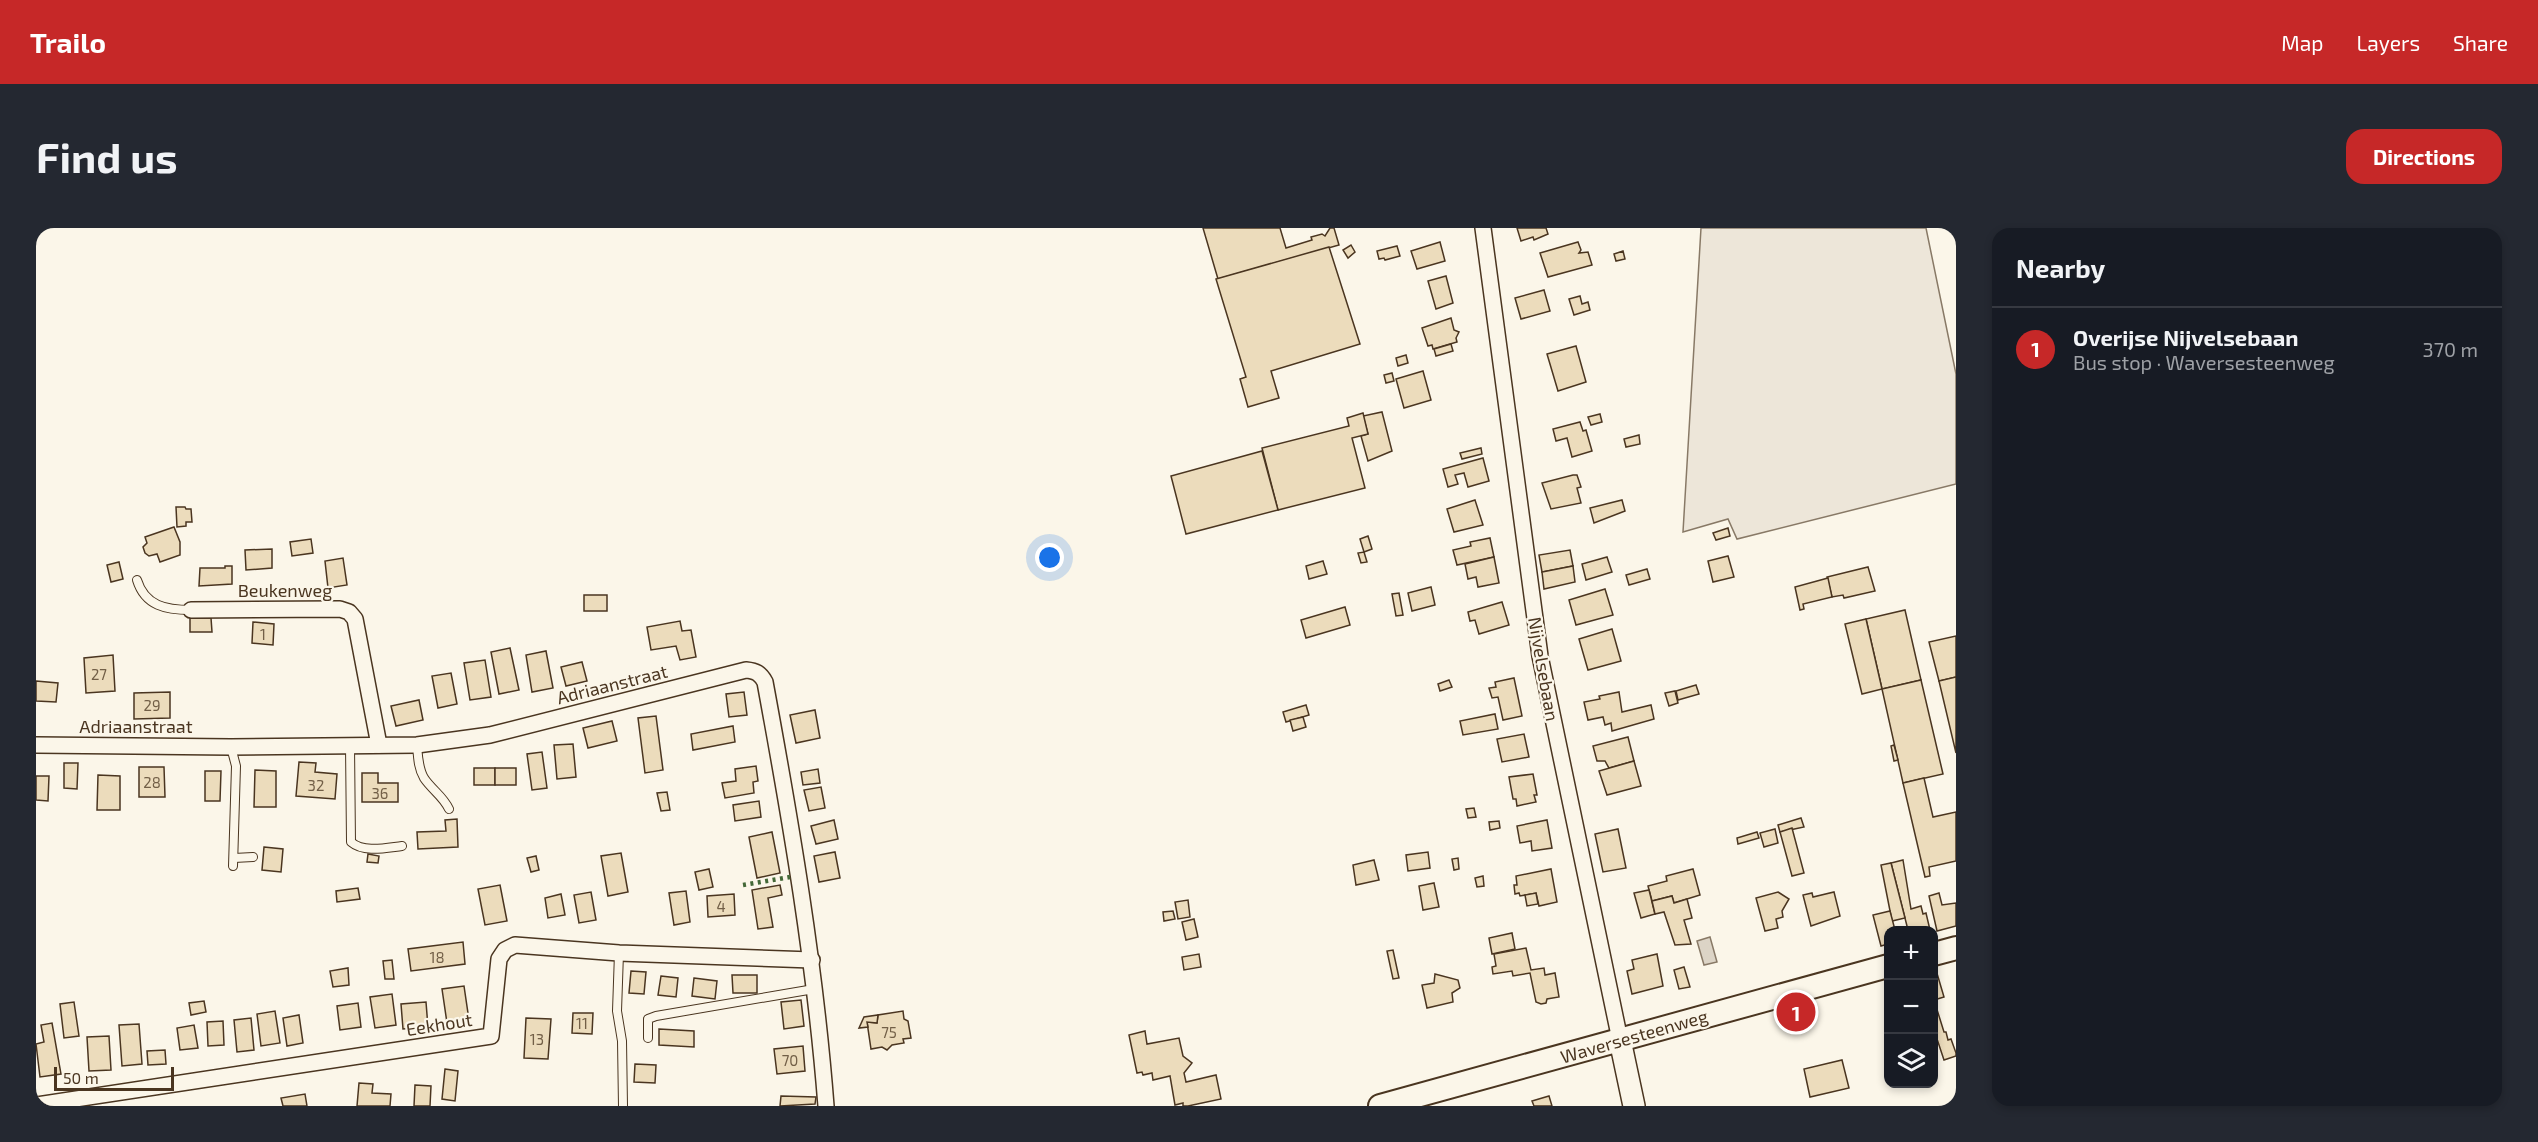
<!DOCTYPE html>
<meta charset="utf-8">
<style>
body{margin:0;font-family:"Exo 2",sans-serif;background:#242831;color:#f1f3f6}
.controls{position:absolute;right:18px;bottom:18px;display:grid;overflow:hidden;border-radius:12px;box-shadow:0 3px 9px #0003}
.controls button{width:54px;height:54px;display:grid;place-items:center;padding:0;border:0;border-bottom:2px solid #363941;background:#171b24;color:#f1f3f6;font:30px sans-serif}
.scale{position:absolute;left:18px;bottom:15px;width:120px;box-sizing:border-box;padding-left:6px;border:3px solid #4a3520;border-top:0;font-size:16px;line-height:21px;white-space:nowrap;color:#4a3520;-webkit-text-stroke:4px #fbf6e9;paint-order:stroke}
.you{position:absolute;left:1014px;top:330px;width:21px;height:21px;margin:-15px;border:4px solid #fff;border-radius:50%;background:#1a73e8;box-shadow:0 0 0 9px #1a73e833}
.badge{display:grid;place-items:center;width:39px;height:39px;border-radius:50%;background:#c62828;color:#fff;font-size:20px;font-weight:700}
.pin{position:absolute;translate:-50% -50%;border:3px solid #fff;box-shadow:0 2px 6px #0006}
.list{margin:0;padding:0;list-style:none}
h2{display:flex;justify-content:space-between;align-items:center;height:78px;margin:0;padding:0 24px;font-size:26px}
h2 small{font-size:20px;font-weight:400;color:#9ea1a6}
.list li{display:grid;grid-template-columns:39px 1fr auto;gap:18px;align-items:center;box-sizing:border-box;height:84px;padding:0 24px;border-top:2px solid #363941}
.list b{display:block;font-size:22px;white-space:nowrap}
.list p{margin:0;font-size:20px;white-space:nowrap;color:#9ea1a6}
.list em{font-size:20px;font-style:normal;color:#9ea1a6}
.icon{flex:none;width:33px;height:33px;fill:none;stroke:currentColor;stroke-width:2;stroke-linecap:round;stroke-linejoin:round}
.map{position:relative;flex:none;width:1920px;height:878px;overflow:hidden;border-radius:18px}
header{display:flex;align-items:center;gap:36px;box-sizing:border-box;height:84px;padding:0 30px;background:#c62828;color:#fff}
header strong{font-size:28px}
nav{display:flex;gap:33px;margin-inline-start:auto;font-size:21px}
.intro{display:flex;align-items:center;justify-content:space-between;box-sizing:border-box;height:144px;padding:0 36px}
h1{margin:0;font-size:42px}
.button{padding:15px 27px;border-radius:18px;background:#c62828;color:#fff;font-size:21px;font-weight:700}
main{display:flex;gap:36px;padding:0 36px}
aside{flex:1;background:#171b24;border-radius:18px;box-shadow:0 3px 9px #0003}
.map>svg:first-child{display:block}
.green{fill:#ede6d9;stroke:#887966;stroke-width:1.5}
.water{fill:#dcd4c6;stroke:#887966;stroke-width:1.5}
.building{fill:#ecdcbc;stroke:#4a3520;stroke-width:1.5}
.lines{fill:none;stroke-linecap:round;stroke-linejoin:round}
.lane-casing{stroke:#4a3520;stroke-width:10}
.street-casing{stroke:#4a3520;stroke-width:18}
.secondary-casing{stroke:#4a3520;stroke-width:24}
.primary-casing{stroke:#4a3520;stroke-width:26}
.lane{stroke:#fbf6e9;stroke-width:8}
.street{stroke:#fbf6e9;stroke-width:15}
.secondary{stroke:#fbf6e9;stroke-width:21}
.primary{stroke:#fbf6e9;stroke-width:22}
.hedge{stroke:#436837;stroke-width:4.5;stroke-dasharray:3 4.5;stroke-linecap:butt}
.labels{text-anchor:middle;dominant-baseline:central;stroke-width:4.5;stroke-linejoin:round;paint-order:stroke}
.number-label{font-size:15px;fill:#725f47}
.street-label{font-size:18px;fill:#4a3520;stroke:#fbf6e9}
</style>
<header>
<strong>Trailo</strong>
<nav><a>Map</a><a>Layers</a><a>Share</a></nav>
</header>
<div class="intro"><h1>Find us</h1><a class="button">Directions</a></div>
<main>
<div class="map">
<svg width="1920" height="878" viewBox="0 0 1920 878">
<rect width="100%" height="100%" fill="#fbf6e9"/>
<path class="green" d="M1665 0H1890L1920 146V256L1701 311 1692 291 1647 304Z"/>
<path class="water" d="M1674 709 1681 734 1668 737 1661 713Z"/>
<g class="building">
<path d="M1167 0H1244L1250 20 1276 12 1275 9 1286 6 1289 8 1294 0H1298L1303 17 1182 51Z"/>
<path d="M1481 0H1510L1512 6 1498 12 1497 9 1485 13Z"/>
<path d="M1404 14 1409 33 1381 41 1375 23Z"/>
<path d="M1542 14 1545 22 1543 25 1552 24 1556 37 1512 49 1504 25Z"/>
<path d="M1315 17 1319 24 1312 30 1307 22Z"/>
<path d="M1361 18 1364 28 1349 32 1348 30 1343 31 1341 23Z"/>
<path d="M1293 19 1324 116 1235 143 1243 170 1212 179 1204 151 1210 149 1180 51Z"/>
<path d="M1587 23 1589 31 1580 33 1578 26Z"/>
<path d="M1410 48 1417 75 1400 81 1392 53Z"/>
<path d="M1508 62 1514 83 1485 91 1479 70Z"/>
<path d="M1544 68 1546 76 1552 74 1554 82 1538 87 1533 71Z"/>
<path d="M1415 90 1418 102 1423 104 1420 110 1421 114 1397 121 1396 117 1392 118 1386 100Z"/>
<path d="M1415 116 1417 123 1400 128 1398 121Z"/>
<path d="M1540 118 1550 154 1522 163 1511 126Z"/>
<path d="M1370 127 1372 135 1362 138 1360 130Z"/>
<path d="M1387 143 1395 172 1368 180 1360 151Z"/>
<path d="M1356 145 1358 153 1350 155 1348 147Z"/>
<path d="M1346 184 1356 223 1332 233 1325 208 1332 206 1327 188Z"/>
<path d="M1327 185 1332 206 1316 210 1329 260 1242 282 1226 220 1313 198 1311 190Z"/>
<path d="M1564 186 1566 194 1555 197 1552 189Z"/>
<path d="M1544 194 1547 203 1550 202 1556 223 1536 229 1531 210 1520 213 1517 201Z"/>
<path d="M1603 207 1604 216 1590 219 1588 211Z"/>
<path d="M1445 220 1446 226 1426 231 1424 225Z"/>
<path d="M1226 223 1242 282 1150 306 1135 248Z"/>
<path d="M1447 230 1453 253 1432 259 1428 245 1419 247 1422 256 1412 259 1407 241Z"/>
<path d="M1537 247H1541L1545 259 1541 260 1545 275 1515 281 1506 255Z"/>
<path d="M1439 272 1447 297 1418 304 1411 281Z"/>
<path d="M1586 272 1589 283 1558 295 1554 280Z"/>
<path d="M140 279H149L150 281H155L156 294H150V298L141 299Z"/>
<path d="M138 299 144 314V327L124 334 121 326 113 328 109 325 107 319 111 315 109 309Z"/>
<path d="M1692 300 1694 308 1680 312 1677 305Z"/>
<path d="M1332 308 1336 321 1328 324 1324 311Z"/>
<path d="M1454 310 1458 329 1421 337 1417 322 1435 318 1434 314Z"/>
<path d="M275 311 277 325 256 328 254 314Z"/>
<path d="M236 321V340L210 342 209 322Z"/>
<path d="M1534 322 1537 338 1506 344 1503 327Z"/>
<path d="M1328 324 1331 334 1325 335 1322 325Z"/>
<path d="M1692 328 1698 349 1677 354 1672 333Z"/>
<path d="M1458 329 1463 355 1442 359 1440 349 1432 351 1429 336Z"/>
<path d="M1571 329 1576 344 1550 352 1546 336Z"/>
<path d="M307 330 311 357 292 360 289 333Z"/>
<path d="M1287 333 1291 346 1273 351 1270 338Z"/>
<path d="M83 334 87 351 75 354 71 337Z"/>
<path d="M189 338H196V356L163 358 164 340H189Z"/>
<path d="M1537 338 1539 354 1508 361 1506 344Z"/>
<path d="M1832 339 1839 363 1808 370 1807 367 1796 369 1791 349Z"/>
<path d="M1611 341 1614 351 1593 357 1590 347Z"/>
<path d="M1792 350 1796 369 1767 376 1768 381 1764 382 1759 359Z"/>
<path d="M1395 359 1399 377 1376 383 1372 365Z"/>
<path d="M1569 361 1577 387 1540 397 1533 372Z"/>
<path d="M1363 365 1367 387 1360 388 1356 366Z"/>
<rect x="548" y="367" width="23" height="16"/>
<path d="M1466 374 1473 397 1443 406 1439 392 1434 393 1432 384Z"/>
<path d="M1309 379 1314 397 1270 410 1265 392Z"/>
<path d="M1869 382 1885 452 1846 461 1830 391Z"/>
<path d="M154 390H175L176 404H154Z"/>
<path d="M1830 391 1846 461 1826 466 1809 396Z"/>
<path d="M644 393 646 403 655 402 660 429 644 432 640 418 615 422 611 399Z"/>
<path d="M217 394 238 396 237 417 216 415Z"/>
<path d="M1576 401 1585 433 1552 442 1543 411Z"/>
<path d="M1920 408V449L1903 453 1893 414Z"/>
<path d="M474 420 483 462 463 466 455 424Z"/>
<path d="M510 423 517 460 496 464 490 427Z"/>
<path d="M77 427 79 463 50 465 48 430Z"/>
<path d="M449 432 455 469 434 472 428 435Z"/>
<path d="M546 434 551 453 530 458 525 439Z"/>
<path d="M415 445 421 476 402 480 396 448Z"/>
<path d="M1920 449V525L1903 453Z"/>
<path d="M1478 450 1486 488 1467 492 1462 469 1456 470 1453 460 1460 459 1459 454Z"/>
<path d="M1413 452 1416 459 1404 463 1402 456Z"/>
<path d="M1885 452 1907 546 1867 555 1846 461Z"/>
<path d="M0 453 22 455 20 474 0 473Z"/>
<path d="M1660 457 1663 466 1642 472 1640 463Z"/>
<path d="M1639 463 1642 475 1633 478 1629 465Z"/>
<path d="M134 464V490L98 491V465Z"/>
<path d="M708 464 711 487 693 489 690 466Z"/>
<path d="M1583 464 1586 484 1615 477 1618 491 1576 503 1575 495 1569 497 1567 489 1552 492 1548 474 1564 471 1563 468Z"/>
<path d="M383 472 387 492 360 498 355 478Z"/>
<path d="M1270 477 1273 487 1250 494 1247 484Z"/>
<path d="M779 482 784 510 760 515 754 487Z"/>
<path d="M1459 486 1462 501 1427 507 1424 493Z"/>
<path d="M620 488 627 542 609 545 602 490Z"/>
<path d="M1267 489 1270 499 1257 503 1254 492Z"/>
<path d="M576 493 581 513 552 520 547 500Z"/>
<path d="M697 498 699 514 657 522 655 506Z"/>
<path d="M1488 506 1493 529 1466 534 1461 511Z"/>
<path d="M1592 509 1598 533 1573 540 1569 533H1561L1557 518Z"/>
<path d="M537 516 540 549 521 551 518 517Z"/>
<path d="M1858 517 1862 532 1858 533 1855 518Z"/>
<path d="M506 524 511 560 496 562 491 526Z"/>
<path d="M1598 533 1605 558 1571 567 1563 543Z"/>
<path d="M263 534 280 535 279 544 301 546 299 571 260 568Z"/>
<path d="M28 535H42L41 561 28 560Z"/>
<path d="M720 538 722 553 717 554 718 565 689 570 686 555 700 553 699 541Z"/>
<path d="M103 539H128L129 569H103Z"/>
<rect x="438" y="540" width="21" height="17"/>
<rect x="459" y="540" width="21" height="17"/>
<path d="M782 541 784 555 767 557 765 544Z"/>
<path d="M219 542 240 543V579H218Z"/>
<path d="M169 543H185L184 573H169Z"/>
<path d="M326 545H342V555H362V574H326Z"/>
<path d="M1497 546 1501 567H1498L1500 574 1481 578 1480 571H1477L1473 549Z"/>
<path d="M62 547 84 548V582H61Z"/>
<path d="M0 548H13L12 573 0 572Z"/>
<path d="M1888 550 1897 589 1920 584V633L1893 639 1894 648 1889 649 1867 555Z"/>
<path d="M785 559 789 580 773 583 768 562Z"/>
<path d="M631 564 634 582 625 583 621 565Z"/>
<path d="M723 573 725 589 699 593 697 577Z"/>
<path d="M1438 580 1440 589 1432 590 1430 581Z"/>
<path d="M1765 590 1768 599 1744 604 1742 597Z"/>
<path d="M421 591 422 619 382 621 381 604 410 603 409 592Z"/>
<path d="M798 592 802 611 780 616 775 598Z"/>
<path d="M1511 592 1516 620 1496 623 1495 613 1484 615 1481 598Z"/>
<path d="M1463 593 1464 600 1454 602 1453 594Z"/>
<path d="M1756 600 1768 645 1756 648 1744 604Z"/>
<path d="M1582 601 1590 640 1567 644 1559 606Z"/>
<path d="M1739 601 1742 615 1728 619 1724 605Z"/>
<path d="M736 604 744 645 721 650 713 609Z"/>
<path d="M1721 604 1723 610 1702 616 1701 610Z"/>
<path d="M228 619 247 621 245 644 226 642Z"/>
<path d="M799 624 804 650 783 654 778 628Z"/>
<path d="M1392 624 1394 640 1372 643 1370 627Z"/>
<path d="M585 625 592 664 572 668 565 628Z"/>
<path d="M332 626 343 628 342 635 331 634Z"/>
<path d="M500 628 503 642 495 644 491 630Z"/>
<path d="M1422 630 1423 641 1418 642 1416 631Z"/>
<path d="M1338 632 1343 652 1320 657 1317 637Z"/>
<path d="M1867 632 1875 681 1885 678 1887 686 1890 685 1894 702H1872L1855 635Z"/>
<path d="M1855 635 1869 690 1856 693 1845 637Z"/>
<path d="M673 641 677 659 663 662 659 644Z"/>
<path d="M1515 641 1521 674 1503 678 1500 665 1484 668 1483 665 1479 666 1478 657H1481L1480 648Z"/>
<path d="M1657 641 1664 667 1638 675 1636 668 1616 673 1612 658 1631 653 1630 648Z"/>
<path d="M1447 648 1448 658 1441 659 1439 650Z"/>
<path d="M1398 655 1403 679 1387 682 1383 658Z"/>
<path d="M464 657 471 693 449 697 442 661Z"/>
<path d="M744 657 746 667 732 670 737 699 722 701 716 662Z"/>
<path d="M322 660 324 671 301 674 300 663Z"/>
<path d="M1613 662 1619 686 1605 690 1598 665Z"/>
<path d="M650 663 654 694 638 697 633 665Z"/>
<path d="M555 664 560 692 543 695 538 667Z"/>
<path d="M1742 664 1753 671 1746 683 1747 689 1740 691 1742 700 1729 703 1720 670Z"/>
<path d="M1798 664 1804 688 1775 698 1767 667 1776 665 1777 669Z"/>
<path d="M1500 665 1502 676 1491 678 1489 667Z"/>
<path d="M1903 665 1906 677 1920 675V698L1901 703 1893 668Z"/>
<path d="M525 666 529 687 512 690 509 670Z"/>
<path d="M698 666 699 687 672 689 671 668Z"/>
<path d="M1636 668 1638 675 1651 671 1656 690 1648 692 1655 716 1639 717 1628 684 1619 686 1616 673Z"/>
<path d="M1152 672 1154 689 1142 691 1139 674Z"/>
<path d="M1137 683 1139 691 1128 693 1127 684Z"/>
<path d="M1854 683 1859 702H1852V716L1845 718 1837 687Z"/>
<path d="M1158 691 1162 709 1150 712 1146 694Z"/>
<path d="M1476 705 1479 721 1456 726 1453 710Z"/>
<path d="M427 714 429 736 375 743 372 721Z"/>
<path d="M1490 720 1495 742 1508 740 1509 747 1519 745 1523 769 1511 771 1510 775 1505 776 1500 774 1494 745 1477 748 1476 743 1457 746 1456 739 1460 738 1458 726Z"/>
<path d="M1357 722 1363 750 1357 751 1351 723Z"/>
<path d="M1163 726 1165 739 1148 742 1146 729Z"/>
<path d="M1621 726 1627 758 1596 766 1591 743 1598 741 1596 732Z"/>
<path d="M356 732 358 751H349L347 733Z"/>
<path d="M1648 739 1654 759 1643 761 1638 742Z"/>
<path d="M312 740 313 757 297 759 294 743Z"/>
<path d="M1900 742 1908 769 1898 772 1908 804H1910L1912 812 1915 811 1920 825V828L1908 832 1898 802V743Z"/>
<path d="M595 743 610 744 608 766 593 765Z"/>
<path d="M1399 746 1422 752 1424 760 1416 765 1417 774 1391 780 1386 757 1398 755Z"/>
<path d="M696 747H721V765H697Z"/>
<path d="M625 748 642 750 640 769 622 767Z"/>
<path d="M658 750 681 753 679 771 656 768Z"/>
<path d="M428 758 433 792 411 795 406 761Z"/>
<path d="M356 766 360 797 339 800 334 769Z"/>
<path d="M765 772 768 798 748 801 745 774Z"/>
<path d="M168 773 170 784 155 787 153 775Z"/>
<path d="M38 774 43 808 28 810 24 776Z"/>
<path d="M390 774 392 799 367 801 365 776Z"/>
<path d="M322 775 325 799 304 802 301 778Z"/>
<path d="M239 783 244 815 225 818 221 786Z"/>
<path d="M867 783 868 791 872 793 875 810 867 811 868 815 856 817 851 822 846 819 835 821 831 794 841 795 842 787Z"/>
<path d="M537 785H557L556 806 536 805Z"/>
<path d="M263 787 267 815 251 818 247 790Z"/>
<path d="M842 787 841 795 831 794 832 799 823 800 828 789Z"/>
<path d="M215 790 218 822 201 824 198 792Z"/>
<path d="M490 790 515 791 512 831 488 830Z"/>
<path d="M187 793 188 817 172 818 171 794Z"/>
<path d="M16 795 25 846 4 849 0 816 8 814 5 797Z"/>
<path d="M103 796 106 836 86 838 83 797Z"/>
<path d="M158 797 162 820 144 822 141 800Z"/>
<path d="M623 801 658 803V819L623 817Z"/>
<path d="M1109 803 1111 816 1143 810 1147 828 1156 835 1148 845 1150 854 1180 847 1185 871 1152 878H1147V875L1139 877 1134 848 1117 852 1116 845 1107 847 1106 844 1101 845 1093 807Z"/>
<path d="M73 808 75 842 53 843 51 809Z"/>
<path d="M767 818 769 843 741 846 738 821Z"/>
<path d="M129 822 130 836 112 837 111 823Z"/>
<path d="M1806 832 1813 860 1774 869 1768 841Z"/>
<path d="M599 836 620 837 619 855 598 854Z"/>
<path d="M409 841 422 843 419 873 406 871Z"/>
<path d="M323 855 337 856 336 865 355 866 354 878H321Z"/>
<path d="M379 857 395 858 394 878H378Z"/>
<path d="M269 866 271 878H247L245 870Z"/>
<path d="M745 868 780 869 779 876 744 878Z"/>
<path d="M1513 868 1516 878H1498L1496 873Z"/>
</g>
<g class="lines">
<defs>
<g id="lane">
<path d="M101 352C109 378 130 382 155 382"/>
<path d="M314 517 315 614C328 625 349 620 366 618"/>
<path d="M381 517C382 528 382 540 388 550 396 562 407 568 413 581"/>
<path d="M195 519 200 538 197 638"/>
<path d="M198 630 217 629"/>
<path d="M583 725 581 783 586 813 587 878"/>
<path d="M612 810V791L620 788 778 761"/>
</g>
<g id="street">
<path d="M1447 0 1504 428 1584 812"/>
<path d="M155 382 304 381 313 384 319 391 343 517"/>
<path d="M0 517 195 519 381 517 454 507 710 442C720 443 724 445 729 454 755 595 779 735 790 878"/>
<path d="M0 877 455 808 463 731 469 722 479 717 583 725 776 732"/>
</g>
<path id="secondary" d="M1584 812 1598 878"/>
<g id="primary">
<path d="M1898 726 1920 720"/>
<path d="M1344 878 1852 738"/>
</g>
</defs>
<use href="#lane" class="lane-casing"/>
<use href="#street" class="street-casing"/>
<use href="#secondary" class="secondary-casing"/>
<use href="#primary" class="primary-casing"/>
<use href="#lane" class="lane"/>
<use href="#street" class="street"/>
<use href="#secondary" class="secondary"/>
<use href="#primary" class="primary"/>
<path class="hedge" d="M707 657 754 649"/>
</g>
<g class="labels">
<g class="number-label">
<text x="227" y="406">1</text>
<text x="63" y="446">27</text>
<text x="116" y="477">29</text>
<text x="116" y="554">28</text>
<text x="280" y="557">32</text>
<text x="344" y="565">36</text>
<text x="685" y="678">4</text>
<text x="401" y="729">18</text>
<text x="546" y="795">11</text>
<text x="853" y="804">75</text>
<text x="501" y="811">13</text>
<text x="754" y="832">70</text>
</g>
<g class="street-label">
<text x="249" y="362">Beukenweg</text>
<text transform="translate(1508 441) rotate(80)">Nijvelsebaan</text>
<text transform="translate(576 456) rotate(-14)">Adriaanstraat</text>
<text x="100" y="498">Adriaanstraat</text>
<text transform="translate(403 796) rotate(-9)">Eekhout</text>
<text transform="translate(1598 808) rotate(-16)">Waversesteenweg</text>
</g>
</g>
</svg>
<div class="controls">
<button>+</button>
<button>−</button>
<button><svg class="icon" aria-label="layers" viewBox="0 0 24 24"><path d="M12 4l9 5-9 5-9-5zM3 14l9 5 9-5"/></svg></button>
</div>
<div class="scale">50 m</div>
<div class="you"></div>
<div class="pin badge" style="left:1760px;top:784px">1</div>
</div>
<aside>
<h2>Nearby<small></small></h2>
<ul class="list">
<li><span class="badge">1</span><div><b>Overijse Nijvelsebaan</b><p>Bus stop · Waversesteenweg</p></div><em>370 m</em></li>
</ul>
</aside>
</main>
